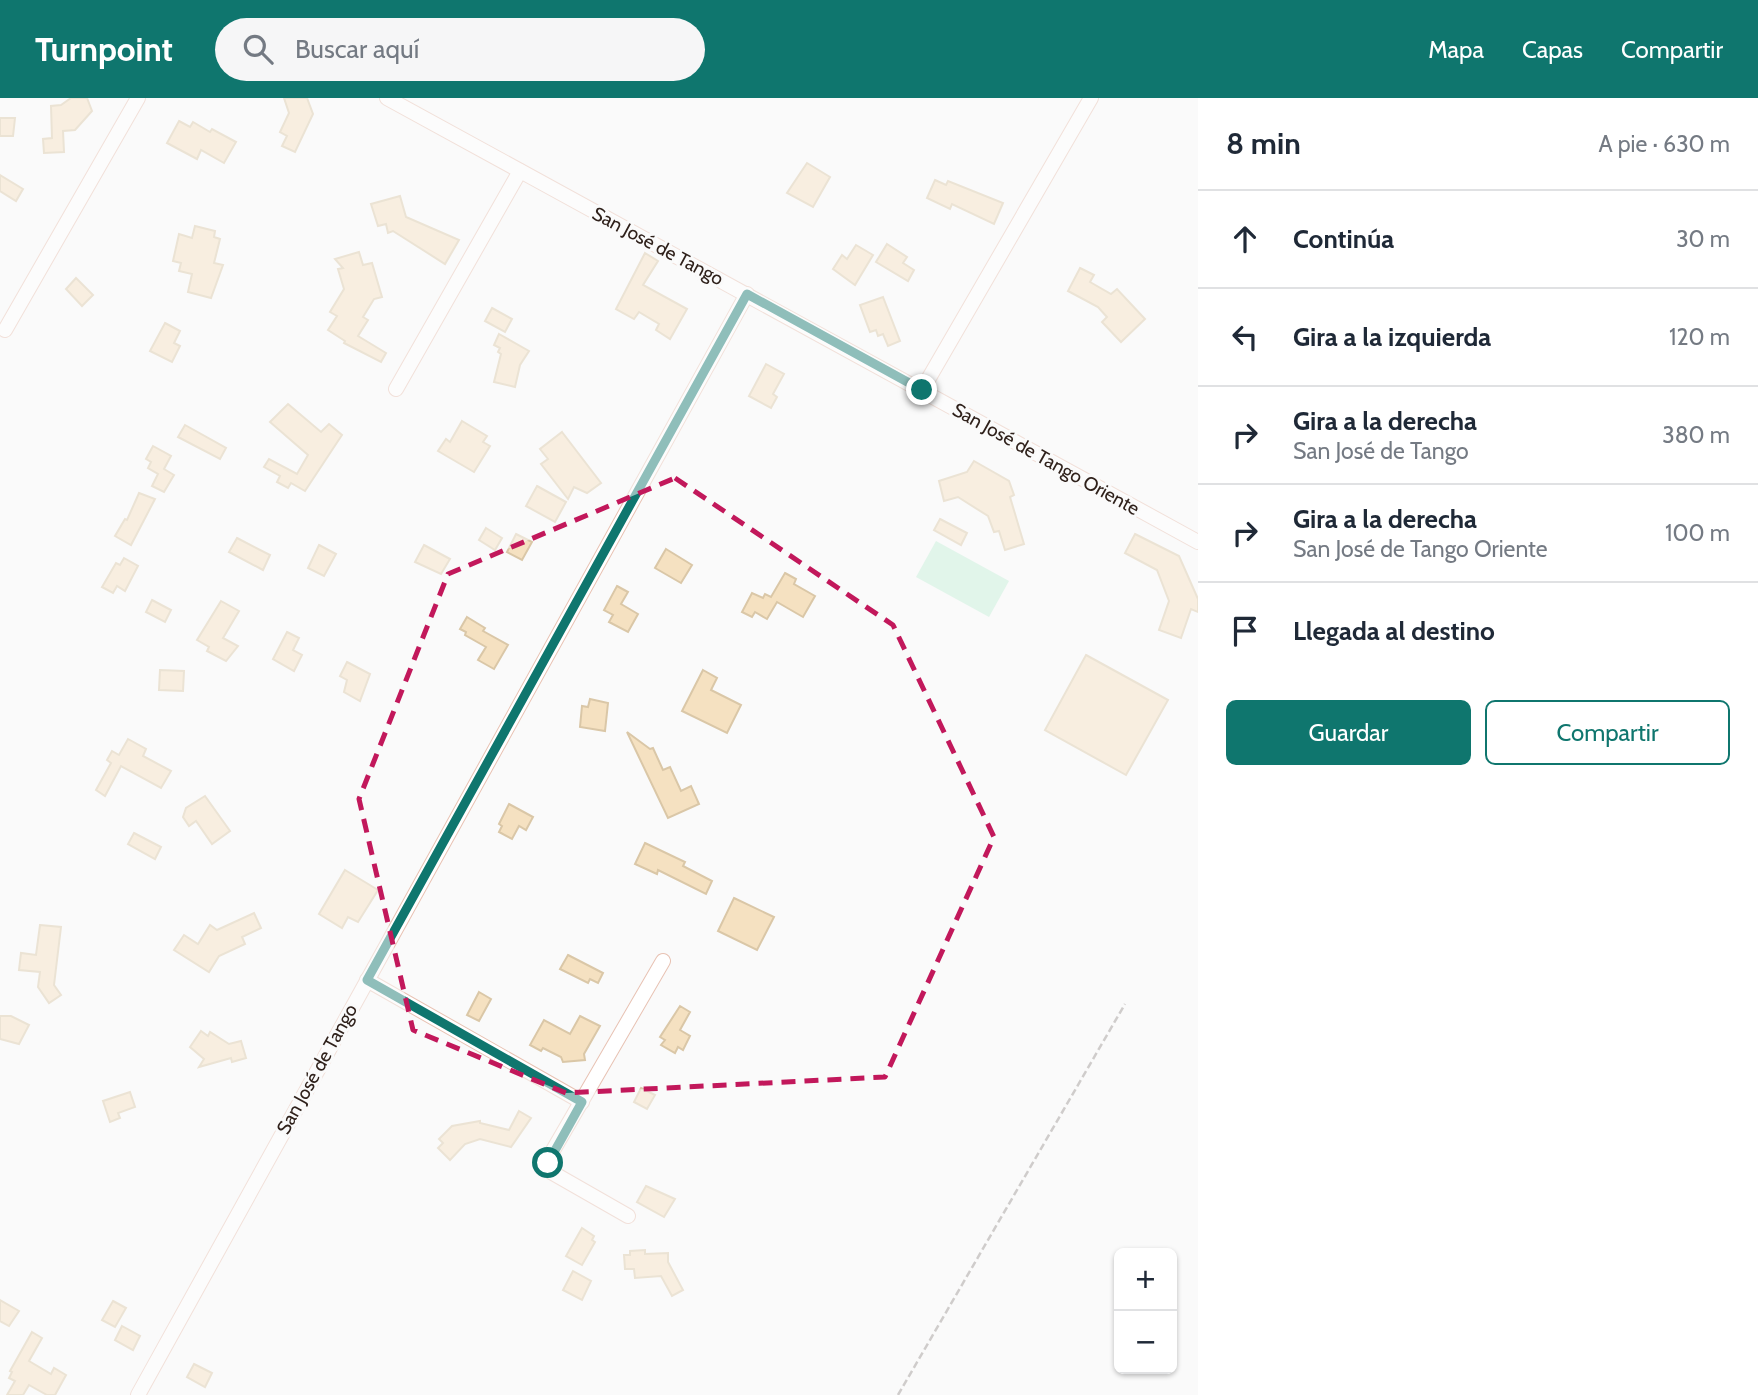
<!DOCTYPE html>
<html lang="es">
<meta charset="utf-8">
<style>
body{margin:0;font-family:Cabin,sans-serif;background:#f6f6f7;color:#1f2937}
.controls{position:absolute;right:21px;bottom:21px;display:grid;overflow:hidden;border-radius:10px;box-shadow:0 2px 5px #0004}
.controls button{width:63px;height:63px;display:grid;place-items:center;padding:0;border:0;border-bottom:2px solid #e0e1e3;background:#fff;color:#1f2937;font:35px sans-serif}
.stop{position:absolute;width:21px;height:21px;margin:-16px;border:5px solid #0f766e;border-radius:50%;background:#fff}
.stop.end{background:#0f766e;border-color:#fff;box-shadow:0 2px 7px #0008}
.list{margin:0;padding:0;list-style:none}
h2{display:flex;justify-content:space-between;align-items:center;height:91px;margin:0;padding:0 28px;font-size:30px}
h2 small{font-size:23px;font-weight:400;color:#747a83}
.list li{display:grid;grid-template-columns:46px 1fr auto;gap:21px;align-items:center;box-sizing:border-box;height:98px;padding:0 28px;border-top:2px solid #e0e1e3}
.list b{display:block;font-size:26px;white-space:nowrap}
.list p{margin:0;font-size:23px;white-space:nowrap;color:#747a83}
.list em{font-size:23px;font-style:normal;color:#747a83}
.actions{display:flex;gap:14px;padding:21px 28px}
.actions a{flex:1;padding:16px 0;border:2px solid #0f766e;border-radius:10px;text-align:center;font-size:24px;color:#0f766e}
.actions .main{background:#0f766e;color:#fff}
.icon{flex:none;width:38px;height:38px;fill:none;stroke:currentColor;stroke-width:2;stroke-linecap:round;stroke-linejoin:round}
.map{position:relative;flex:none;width:1198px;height:1297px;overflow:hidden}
header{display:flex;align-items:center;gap:42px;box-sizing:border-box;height:98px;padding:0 35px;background:#0f766e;color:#fff}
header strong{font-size:33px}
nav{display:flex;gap:38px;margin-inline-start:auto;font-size:24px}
.search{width:490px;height:63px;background:#f6f6f7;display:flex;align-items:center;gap:18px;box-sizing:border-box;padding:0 24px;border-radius:38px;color:#747a83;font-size:26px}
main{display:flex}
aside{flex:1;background:#fff}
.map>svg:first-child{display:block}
.green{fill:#c4efd8}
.building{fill:#f5e1c1;stroke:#dac7a7;stroke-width:2}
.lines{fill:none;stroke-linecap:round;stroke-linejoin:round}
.minor-casing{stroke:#e8c2b3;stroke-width:16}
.path{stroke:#9c9693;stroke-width:2.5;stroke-dasharray:7 3.5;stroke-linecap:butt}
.minor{stroke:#fff;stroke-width:14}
.route{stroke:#0f766e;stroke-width:9}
.marked{fill:none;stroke:#c2185b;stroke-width:5;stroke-dasharray:14 9;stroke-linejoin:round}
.labels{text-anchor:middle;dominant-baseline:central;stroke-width:6;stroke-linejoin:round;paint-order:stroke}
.street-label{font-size:19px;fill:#2f211b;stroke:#fafafa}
</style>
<header>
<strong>Turnpoint</strong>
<div class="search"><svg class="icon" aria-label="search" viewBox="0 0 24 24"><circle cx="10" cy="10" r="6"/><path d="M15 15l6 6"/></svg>Buscar aquí</div>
<nav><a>Mapa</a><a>Capas</a><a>Compartir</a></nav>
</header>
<main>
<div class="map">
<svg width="1198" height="1297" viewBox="0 0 1198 1297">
<rect width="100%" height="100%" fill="#fafafa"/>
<path class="green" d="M936 443 1009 483 989 519 916 479Z"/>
<g class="building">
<path d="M71 0H87L92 13 75 32 63 33 64 54 44 55 43 41 52 40 51 8 61 7Z"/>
<path d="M284 0H307L313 16 295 54 282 48 287 38 280 34 289 15Z"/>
<path d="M0 20H15L13 38H0Z"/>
<path d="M179 23 190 29 193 24 210 34 212 31 236 44 224 65 201 52 197 61 167 45Z"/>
<path d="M807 65 830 79 813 109 787 95Z"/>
<path d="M0 77 23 91 16 103 0 93Z"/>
<path d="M935 82 946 87 948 83 1003 105 994 126 952 106 950 111 927 100Z"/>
<path d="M400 98 406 119 459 142 445 166 393 133 388 135 386 126 378 128 371 106Z"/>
<path d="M195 128 215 133 214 139 220 141 214 165 223 167 211 200 188 194 192 176 179 173 181 165 173 163 179 136 192 140Z"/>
<path d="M887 146 907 159 903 165 914 172 908 183 876 164Z"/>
<path d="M856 147 873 157 855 187 833 171 842 157 847 161Z"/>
<path d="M359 154 363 167 372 165 382 199 374 201 363 219 368 222 358 238 386 255 381 264 344 245 345 243 328 232 337 218 330 214 344 191 338 171 343 170 335 161Z"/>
<path d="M645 155 658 163 643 187 687 211 670 241 656 232 659 226 639 214 634 221 616 211Z"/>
<path d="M1080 170 1094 177 1090 184 1111 196 1117 191 1145 221 1121 244 1102 224 1107 219 1098 209 1068 193Z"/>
<path d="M76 180 93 197 82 208 66 191Z"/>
<path d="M883 199 900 243 888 248 883 236 878 238 876 232 870 234 860 207Z"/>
<path d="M492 210 512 221 505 234 485 223Z"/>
<path d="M165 225 180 233 174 245 180 248 172 264 150 253Z"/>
<path d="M499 236 529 253 520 267 515 289 494 284 501 256 498 254 500 250 494 247Z"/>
<path d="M766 266 784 276 773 296 777 299 771 310 749 298Z"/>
<path d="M288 306 321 334 329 326 342 337 305 393 291 385 288 390 277 384 280 378 264 369 269 361 297 376 308 357 270 324Z"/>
<path d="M462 323 487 338 483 344 490 348 474 374 438 353 446 341 450 344Z"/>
<path d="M185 327 226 350 220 361 178 339Z"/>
<path d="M562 334 601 385 587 395 574 389 568 401 541 366 548 361 540 351Z"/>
<path d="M153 348 171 358 164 371 174 377 164 394 152 388 158 376 148 370 151 364 146 361Z"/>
<path d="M974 363 1009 383 1014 397 1010 399 1024 446 1005 452 999 433 994 434 988 418 958 399 944 403 939 383 967 374Z"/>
<path d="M537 388 566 404 555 424 526 408Z"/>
<path d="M139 395 155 401 131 447 115 438 125 421 127 422Z"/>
<path d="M940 421 967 435 961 447 934 432Z"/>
<path d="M486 430 502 440 495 452 479 442Z"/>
<path d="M516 436 532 444 522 462 507 454Z"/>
<path d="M1135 436 1179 458 1198 501V514L1191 511 1181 540 1159 532 1169 503 1157 472 1125 455Z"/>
<path d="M237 440 270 457 263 472 229 454Z"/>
<path d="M319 447 336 456 324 478 308 470Z"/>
<path d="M424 447 450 461 441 476 415 464Z"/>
<path d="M666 451 692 467 681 485 655 470Z"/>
<path d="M124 460 138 468 125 493 117 488 113 495 102 489 116 465 120 467Z"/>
<path d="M785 475 796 481 794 486 815 498 803 519 777 504 767 521 755 514 752 519 742 514 752 495 763 500 765 496 771 499Z"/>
<path d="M617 488 628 494 621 506 638 516 628 534 609 524 613 517 604 512Z"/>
<path d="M152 502 171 512 165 524 146 514Z"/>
<path d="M221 503 239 513 223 540 238 548 226 563 207 553 209 549 197 542Z"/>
<path d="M467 519 485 530 483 533 508 547 494 571 478 562 486 549 465 537 466 534 460 531Z"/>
<path d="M287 534 299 540 293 552 302 557 294 573 273 561Z"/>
<path d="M1086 557 1168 602 1126 677 1045 632Z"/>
<path d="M347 564 370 576 360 603 344 594 347 582 340 578Z"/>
<path d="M160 572 184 573 183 593 159 592Z"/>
<path d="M703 572 717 580 711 592 741 607 727 635 682 613Z"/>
<path d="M590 601 608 605 605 633 580 629 582 608 588 609Z"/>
<path d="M627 634 650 651 653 650 663 672 670 669 681 693 691 688 699 706 668 720Z"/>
<path d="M128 641 146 651 143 658 171 673 161 690 121 668 105 698 96 692 111 665 107 662 112 653 119 657Z"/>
<path d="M205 698 230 733 212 746 196 723 189 728 183 719 186 710Z"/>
<path d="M509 706 533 719 526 732 519 728 512 741 499 734 502 728 499 726Z"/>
<path d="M134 735 161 749 155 761 128 746Z"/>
<path d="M645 745 685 764 683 768 712 783 706 796 658 772 657 776 635 766Z"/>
<path d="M345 772 378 792 358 824 348 819 342 830 319 816Z"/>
<path d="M734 800 774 819 757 852 718 833Z"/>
<path d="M254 815 261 830 242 839 245 846 219 858 209 874 174 852 184 837 198 846 210 827 217 832Z"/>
<path d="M40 827 61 829 54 887 61 897 49 905 38 889 40 874 19 872 21 855 36 857Z"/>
<path d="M568 857 603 875 598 885 590 881 588 885 560 871Z"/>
<path d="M479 894 491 901 479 923 467 917Z"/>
<path d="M680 908 690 914 680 932 690 938 683 952 678 949 675 955 661 947 665 942 660 939Z"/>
<path d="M0 918H11L29 927 19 946 0 941Z"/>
<path d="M580 918 600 928 584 956 585 962 563 964 561 959 543 950 541 953 530 947 544 922 570 936Z"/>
<path d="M201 933 208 938 210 934 229 946 241 943 246 960 232 964 231 960 199 969 204 961 190 949Z"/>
<path d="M641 990 655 997 647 1011 634 1004Z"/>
<path d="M130 994 135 1009 118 1015 120 1020 110 1024 103 1003Z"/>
<path d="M519 1013 531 1020 511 1049 480 1041 465 1046 450 1062 438 1050 443 1045 439 1041 452 1028 480 1023V1025L509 1032Z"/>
<path d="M646 1088 675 1101 664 1119 637 1104Z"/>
<path d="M582 1130 594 1138 592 1142 595 1144 582 1167 566 1158Z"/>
<path d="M645 1152V1156L668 1155V1164L683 1192 672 1198 661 1178 635 1180 634 1171H625L624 1157H630V1153Z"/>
<path d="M573 1173 591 1183 582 1202 563 1192Z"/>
<path d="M0 1202 19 1213 9 1228 0 1223Z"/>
<path d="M113 1203 126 1210 115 1229 102 1222Z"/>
<path d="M122 1228 140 1238 133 1252 115 1242Z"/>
<path d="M32 1234 42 1240 29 1263 51 1276 54 1270 66 1277 55 1297H47L29 1287 23 1297H7L15 1283 9 1280 12 1274 10 1273Z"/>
<path d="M194 1266 212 1275 205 1289 187 1279Z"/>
</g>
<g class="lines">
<defs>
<g id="minor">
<path d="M387 0 1198 444"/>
<path d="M5 232 138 0"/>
<path d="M396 291 520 73"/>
<path d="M922 292 1091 0"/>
<path d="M367 882 582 1004"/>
<path d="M628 1118 551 1074 548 1061 663 863"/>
<path d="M138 1297 747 196"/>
</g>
</defs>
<use href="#minor" class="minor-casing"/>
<path class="path" d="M898 1297 1125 906"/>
<use href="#minor" class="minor"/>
</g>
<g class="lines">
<path class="route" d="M548 1065 582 1004 367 882 747 196 922 292"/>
</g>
<path d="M0 0H1198V1297H0ZM675 380 893 527 994 739 885 979 566 995 413 932 359 701 448 476Z" fill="#fafafa" fill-opacity=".55" fill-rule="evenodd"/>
<path class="marked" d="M675 380 893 527 994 739 885 979 566 995 413 932 359 701 448 476Z"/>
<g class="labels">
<g class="street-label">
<text transform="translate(658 148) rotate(28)">San José de Tango</text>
<text transform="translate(1046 361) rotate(29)">San José de Tango Oriente</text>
<text transform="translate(317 971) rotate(-61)">San José de Tango</text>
</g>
</g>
</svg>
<div class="controls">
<button>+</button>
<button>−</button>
</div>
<div class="stop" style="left:548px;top:1065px"></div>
<div class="stop end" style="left:922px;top:292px"></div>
</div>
<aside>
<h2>8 min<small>A pie · 630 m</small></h2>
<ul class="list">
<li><svg class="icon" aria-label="ahead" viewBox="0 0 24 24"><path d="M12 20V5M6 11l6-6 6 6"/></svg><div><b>Continúa</b></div><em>30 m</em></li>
<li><svg class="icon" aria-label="left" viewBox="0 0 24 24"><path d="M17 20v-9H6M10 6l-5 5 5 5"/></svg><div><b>Gira a la izquierda</b></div><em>120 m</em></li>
<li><svg class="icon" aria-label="right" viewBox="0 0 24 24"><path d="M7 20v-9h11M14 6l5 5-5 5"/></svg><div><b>Gira a la derecha</b><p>San José de Tango</p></div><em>380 m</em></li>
<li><svg class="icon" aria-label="right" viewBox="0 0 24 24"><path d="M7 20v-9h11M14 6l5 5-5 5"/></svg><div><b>Gira a la derecha</b><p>San José de Tango Oriente</p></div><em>100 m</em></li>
<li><svg class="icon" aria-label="arrive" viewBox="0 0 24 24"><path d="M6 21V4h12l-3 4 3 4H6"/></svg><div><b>Llegada al destino</b></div></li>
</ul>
<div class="actions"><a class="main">Guardar</a><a>Compartir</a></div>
</aside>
</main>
